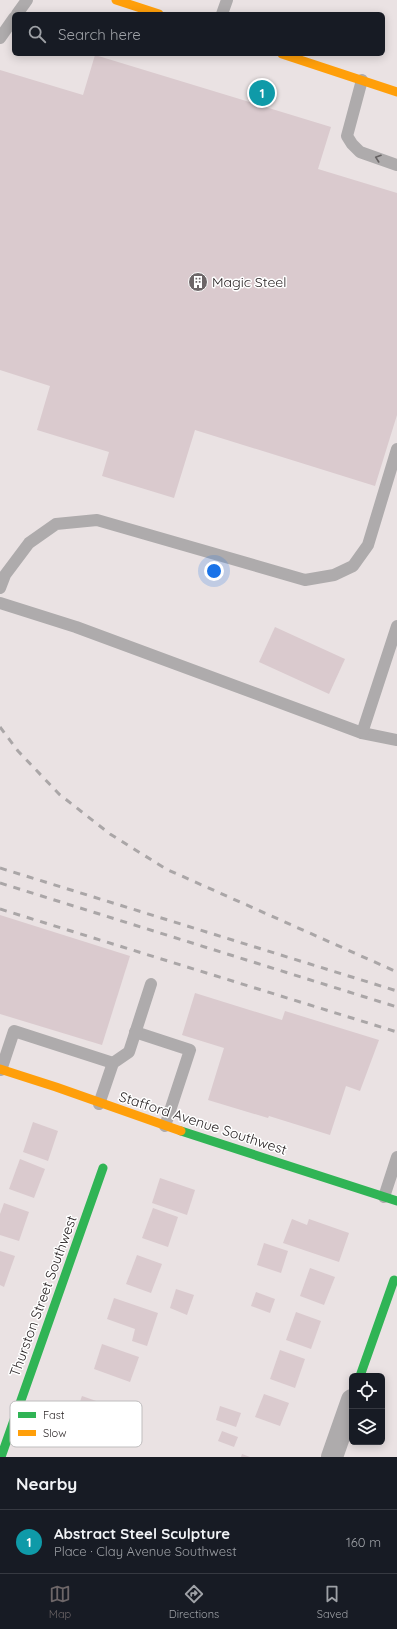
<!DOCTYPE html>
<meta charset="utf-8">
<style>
body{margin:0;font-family:Quicksand,sans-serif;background:#20242c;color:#f1f3f6}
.controls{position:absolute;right:12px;bottom:12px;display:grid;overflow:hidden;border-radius:6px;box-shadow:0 2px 10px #0003}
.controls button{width:36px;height:36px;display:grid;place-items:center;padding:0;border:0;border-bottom:1px solid #363941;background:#171b24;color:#f1f3f6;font:20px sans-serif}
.you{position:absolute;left:214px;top:571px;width:14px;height:14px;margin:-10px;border:3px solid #fff;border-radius:50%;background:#1a73e8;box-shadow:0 0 0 6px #1a73e833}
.badge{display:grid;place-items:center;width:26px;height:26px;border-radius:50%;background:#6d6668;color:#fff;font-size:13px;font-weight:700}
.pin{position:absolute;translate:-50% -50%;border:2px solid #fff;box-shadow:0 1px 4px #0006}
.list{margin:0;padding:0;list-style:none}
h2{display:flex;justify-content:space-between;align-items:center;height:52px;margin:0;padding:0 16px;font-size:17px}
h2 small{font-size:13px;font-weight:400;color:#9ea1a6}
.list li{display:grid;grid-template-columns:26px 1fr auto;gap:12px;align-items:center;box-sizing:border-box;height:64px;padding:0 16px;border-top:1px solid #363941}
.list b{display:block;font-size:15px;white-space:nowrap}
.list p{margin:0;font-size:13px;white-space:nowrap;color:#9ea1a6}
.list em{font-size:13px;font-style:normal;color:#9ea1a6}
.icon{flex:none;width:22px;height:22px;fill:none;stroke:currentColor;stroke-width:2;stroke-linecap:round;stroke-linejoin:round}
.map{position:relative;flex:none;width:397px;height:1457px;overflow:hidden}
.search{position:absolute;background:#171b24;box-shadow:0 2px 10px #0003;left:12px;right:12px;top:12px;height:44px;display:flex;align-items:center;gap:10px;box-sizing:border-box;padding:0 14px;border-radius:6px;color:#9ea1a6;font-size:15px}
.sheet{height:116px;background:#171b24}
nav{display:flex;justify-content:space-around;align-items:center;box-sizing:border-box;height:56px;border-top:1px solid #363941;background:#171b24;font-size:11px;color:#9ea1a6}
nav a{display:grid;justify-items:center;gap:2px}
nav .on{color:#6d6668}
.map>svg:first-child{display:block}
.building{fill:#dacace}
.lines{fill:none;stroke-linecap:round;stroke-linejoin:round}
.lane{stroke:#aeabac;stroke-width:12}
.street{stroke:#aeabac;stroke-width:22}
.fast{stroke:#30b455;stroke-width:9}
.slow{stroke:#ff9f0a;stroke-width:9}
.rail{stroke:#aaa6a7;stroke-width:3;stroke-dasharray:7 7;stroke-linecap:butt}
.oneway{stroke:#656162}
.labels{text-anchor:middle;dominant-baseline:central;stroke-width:3;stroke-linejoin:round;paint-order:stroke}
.poi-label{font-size:14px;fill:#2a2425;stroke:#fff;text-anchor:start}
.street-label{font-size:14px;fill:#2a2425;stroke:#fff}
.key{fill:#fff;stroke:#bfbdbe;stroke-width:1}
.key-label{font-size:11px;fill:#2a2425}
</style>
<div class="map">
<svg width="397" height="1457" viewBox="0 0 397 1457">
<rect width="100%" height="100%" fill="#eae2e3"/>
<g class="building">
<path d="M95 55 331 127 318 169 397 193V415L375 486 195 430 174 498 102 476 109 452 37 430 50 386 0 370V70L83 95Z"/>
<path d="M275 627 345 659 329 694 259 662Z"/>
<path d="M0 915 130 956 102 1045 0 1014Z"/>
<path d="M195 993 282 1020 285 1011 379 1040 360 1091 346 1086 330 1135 269 1116 268 1118 208 1100 224 1048 182 1035Z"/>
<path d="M33 1122 58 1131 48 1161 23 1152Z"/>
<path d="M20 1159 45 1169 34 1198 9 1189Z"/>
<path d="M160 1178 195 1190 187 1215 152 1203Z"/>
<path d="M4 1203 29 1212 19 1241 0 1235V1214Z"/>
<path d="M153 1208 178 1217 168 1247 142 1238Z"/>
<path d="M292 1219 307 1225 309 1219 349 1233 339 1262 283 1243Z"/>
<path d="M264 1243 288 1251 281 1273 257 1265Z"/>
<path d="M0 1251 15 1256 4 1287 0 1285Z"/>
<path d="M137 1255 162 1264 151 1293 126 1284Z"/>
<path d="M310 1268 335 1277 324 1305 300 1296Z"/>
<path d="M176 1289 194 1295 187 1315 170 1308Z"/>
<path d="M256 1292 275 1299 270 1313 251 1306Z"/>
<path d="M114 1298 158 1313 147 1346 132 1341 135 1329 107 1319Z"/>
<path d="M296 1312 321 1321 311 1349 286 1340Z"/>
<path d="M102 1344 139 1357 130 1382 94 1369Z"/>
<path d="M280 1350 305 1359 295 1388 270 1379Z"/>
<path d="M264 1394 289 1403 280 1426 255 1417Z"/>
<path d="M82 1396 119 1409 111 1431 74 1418Z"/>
<path d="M220 1406 241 1413 236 1427 216 1420Z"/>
<path d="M222 1431 238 1437 234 1447 218 1441Z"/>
<path d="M242 1454 250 1457H241Z"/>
</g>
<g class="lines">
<g class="lane">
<path d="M17 14 27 0"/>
<path d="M222 14 227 0"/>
<path d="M0 38 14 18"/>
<path d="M362 80 347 136 352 144 360 152 397 165"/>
<path d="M0 588 5 575 29 543 56 524 97 520 305 580 334 575 353 566 368 545 397 449"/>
<path d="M0 603 76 627 362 733 397 740"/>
<path d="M362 733 397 626"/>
<path d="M135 1032 190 1050 165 1126"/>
<path d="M1 1070 14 1031 113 1063"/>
<path d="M99 1104 113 1063 129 1052 151 984"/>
<path d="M384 1197 397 1157"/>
</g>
<path class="street" d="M332 1457 352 1400"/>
<g class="fast">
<path d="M181 1131 397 1201"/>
<path d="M360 1376 394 1280"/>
<path d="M1 1457 103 1168"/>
</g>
<g class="slow">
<path d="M116 0 159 14"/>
<path d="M282 54 397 92"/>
<path d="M0 1069 56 1087 181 1131"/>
</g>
<g class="rail">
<path d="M0 727 18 751 59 794 110 834 166 869 397 972"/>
<path d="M0 868 397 991"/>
<path d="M0 883 397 1007"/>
<path d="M0 909 397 1032"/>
</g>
</g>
<defs><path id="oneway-chevron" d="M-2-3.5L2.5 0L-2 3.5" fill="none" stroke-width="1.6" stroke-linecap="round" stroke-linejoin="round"/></defs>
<use class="oneway" href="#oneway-chevron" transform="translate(378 158) rotate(-161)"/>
<defs>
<symbol id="building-disc" viewBox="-11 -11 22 22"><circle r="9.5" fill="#6d6668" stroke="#fff"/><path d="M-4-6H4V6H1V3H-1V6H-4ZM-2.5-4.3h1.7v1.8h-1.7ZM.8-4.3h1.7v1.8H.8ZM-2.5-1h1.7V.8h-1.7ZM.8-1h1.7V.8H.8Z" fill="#fff"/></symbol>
</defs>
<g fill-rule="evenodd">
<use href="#building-disc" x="187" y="271" width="22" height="22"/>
</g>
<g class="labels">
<g class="poi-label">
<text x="212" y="282">Magic Steel</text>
</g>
<g class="street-label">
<text transform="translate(203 1123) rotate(18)">Stafford Avenue Southwest</text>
<text transform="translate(43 1296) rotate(-70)">Thurston Street Southwest</text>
</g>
</g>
<rect x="10" y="1401" width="132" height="46" rx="6" class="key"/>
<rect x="18" y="1412" width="18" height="6" fill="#30b455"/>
<rect x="18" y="1430" width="18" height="6" fill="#ff9f0a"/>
<g class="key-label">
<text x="43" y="1419">Fast</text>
<text x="43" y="1437">Slow</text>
</g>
</svg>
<div class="controls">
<button><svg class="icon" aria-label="locate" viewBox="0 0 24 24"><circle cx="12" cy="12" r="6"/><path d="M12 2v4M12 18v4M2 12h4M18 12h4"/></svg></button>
<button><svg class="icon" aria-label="layers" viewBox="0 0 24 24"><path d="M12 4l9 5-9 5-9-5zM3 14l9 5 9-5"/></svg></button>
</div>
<div class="you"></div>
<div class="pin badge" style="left:262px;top:93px;background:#0f9aa8">1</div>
<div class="search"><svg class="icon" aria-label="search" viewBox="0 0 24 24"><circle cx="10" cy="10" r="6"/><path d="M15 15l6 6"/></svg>Search here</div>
</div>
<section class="sheet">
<h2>Nearby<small></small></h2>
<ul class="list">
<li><span class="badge" style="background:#0f9aa8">1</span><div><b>Abstract Steel Sculpture</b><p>Place · Clay Avenue Southwest</p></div><em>160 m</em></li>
</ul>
</section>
<nav>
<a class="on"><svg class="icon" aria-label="map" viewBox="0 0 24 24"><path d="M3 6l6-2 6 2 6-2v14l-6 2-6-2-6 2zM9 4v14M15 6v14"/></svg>Map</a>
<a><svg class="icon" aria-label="directions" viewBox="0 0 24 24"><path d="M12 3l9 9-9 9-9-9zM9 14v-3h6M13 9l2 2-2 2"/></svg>Directions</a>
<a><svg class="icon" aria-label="saved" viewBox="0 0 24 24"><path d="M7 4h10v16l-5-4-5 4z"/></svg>Saved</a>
</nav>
